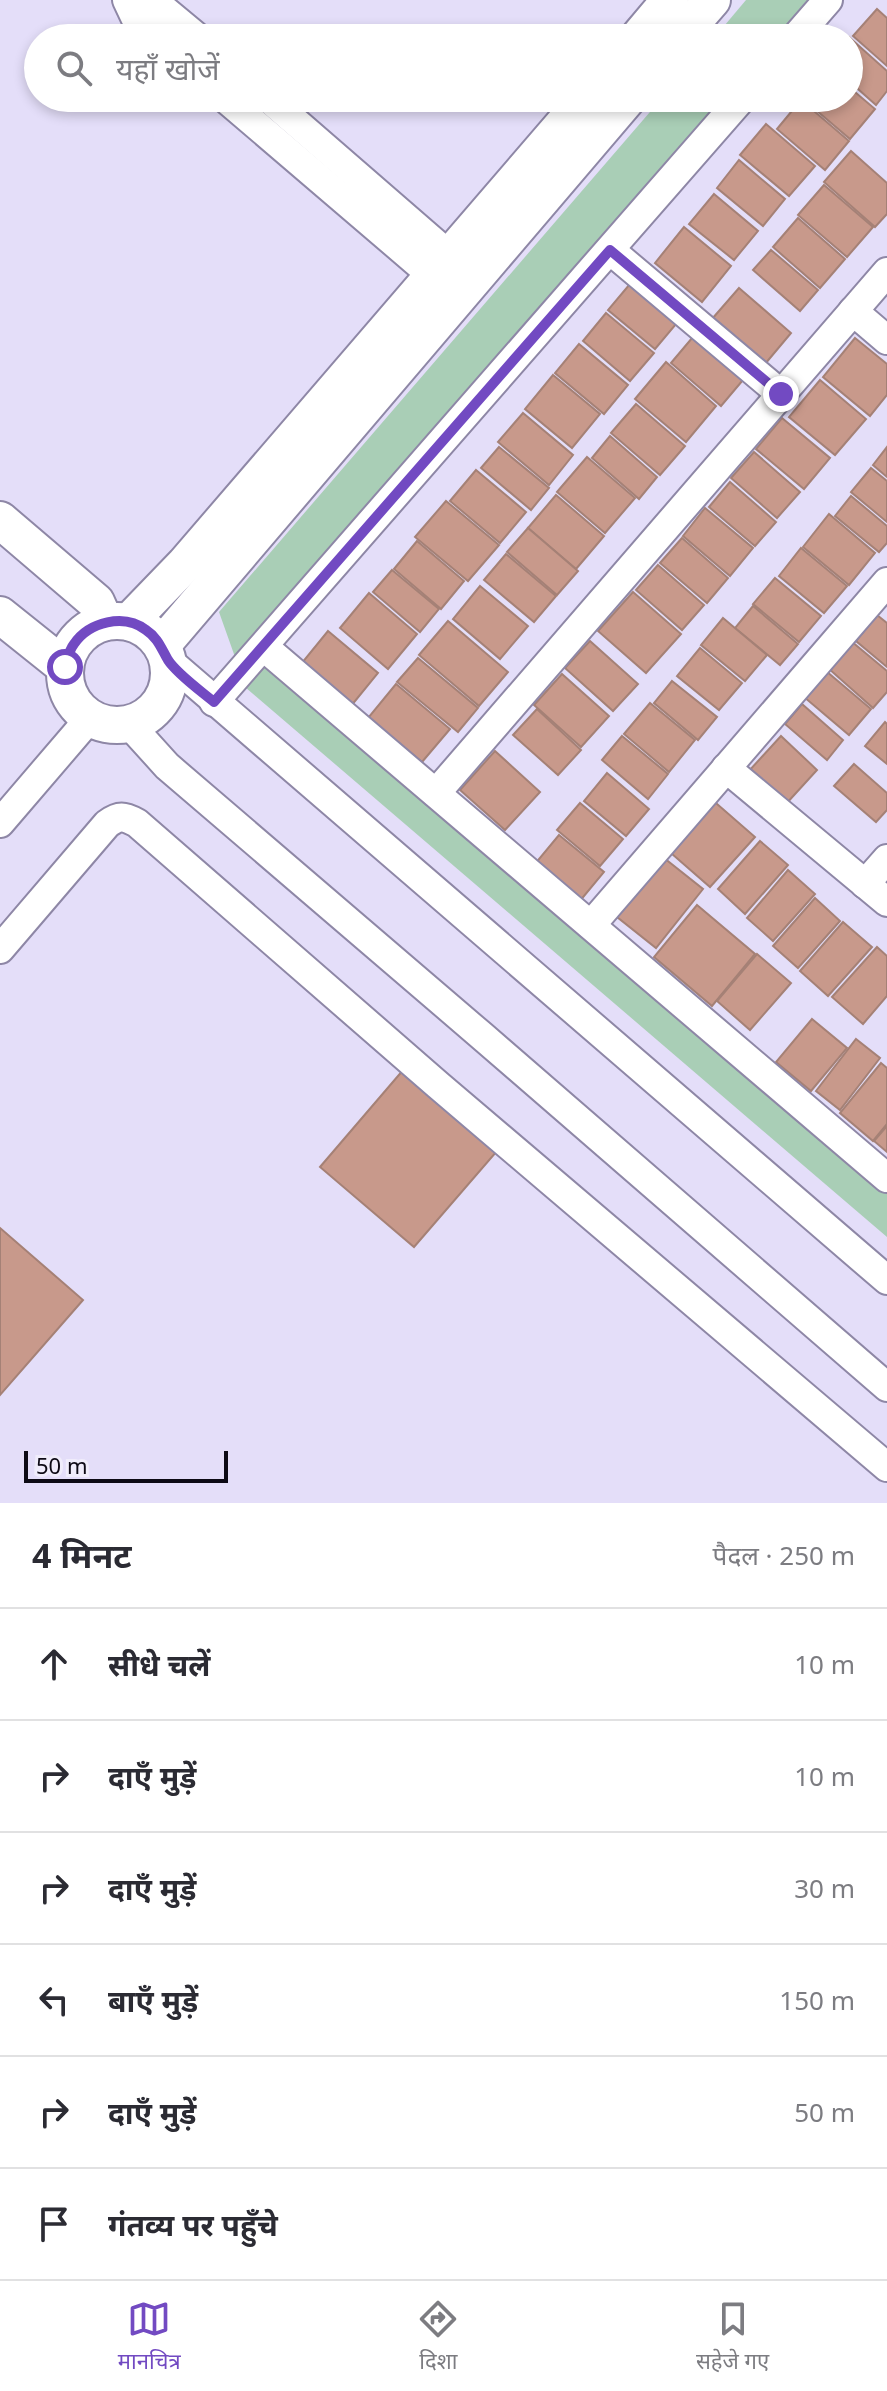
<!DOCTYPE html>
<html lang="hi">
<meta charset="utf-8">
<style>
body{margin:0;font-family:"Noto Sans","Noto Sans Devanagari",sans-serif;background:#f7f7f7;color:#2b2b33}
.scale{position:absolute;left:24px;bottom:20px;width:204px;box-sizing:border-box;padding-left:8px;border:4px solid #0d0a15;border-top:0;font-size:22px;line-height:28px;white-space:nowrap;color:#0d0a15;-webkit-text-stroke:6px #f0edfb;paint-order:stroke}
.stop{position:absolute;width:24px;height:24px;margin:-18px;border:6px solid #724ac2;border-radius:50%;background:#fff}
.stop.end{background:#724ac2;border-color:#fff;box-shadow:0 2px 8px #0008}
.list{margin:0;padding:0;list-style:none}
h2{display:flex;justify-content:space-between;align-items:center;height:104px;margin:0;padding:0 32px;font-size:34px}
h2 small{font-size:26px;font-weight:400;color:#7c7c81}
.list li{display:grid;grid-template-columns:52px 1fr auto;gap:24px;align-items:center;box-sizing:border-box;height:112px;padding:0 32px;border-top:2px solid #e1e1e2}
.list b{display:block;font-size:30px;white-space:nowrap}
.list em{font-size:26px;font-style:normal;color:#7c7c81}
.icon{flex:none;width:44px;height:44px;fill:none;stroke:currentColor;stroke-width:2;stroke-linecap:round;stroke-linejoin:round}
.map{position:relative;flex:none;width:887px;height:1503px;overflow:hidden}
.search{position:absolute;background:#fff;box-shadow:0 4px 12px #0003;left:24px;right:24px;top:24px;height:88px;display:flex;align-items:center;gap:20px;box-sizing:border-box;padding:0 28px;border-radius:44px;color:#7c7c81;font-size:30px}
.sheet{height:776px;background:#fff}
nav{display:flex;justify-content:space-around;align-items:center;box-sizing:border-box;height:112px;border-top:2px solid #e1e1e2;background:#fff;font-size:22px;color:#7c7c81}
nav a{display:grid;justify-items:center;gap:4px}
nav .on{color:#724ac2}
.map>svg:first-child{display:block}
.green{fill:#a9ceb6}
.building{fill:#c8998b;stroke:#a58176;stroke-width:2}
.lines{fill:none;stroke-linecap:round;stroke-linejoin:round}
.minor-casing{stroke:#8e87a6;stroke-width:32}
.major-casing{stroke:#8e87a6;stroke-width:40}
.minor{stroke:#fff;stroke-width:28}
.major{stroke:#fff;stroke-width:36}
.route{stroke:#724ac2;stroke-width:10}
</style>
<div class="map">
<svg width="887" height="1503" viewBox="0 0 887 1503">
<rect width="100%" height="100%" fill="#e4def9"/>
<g class="green">
<path d="M746 0H809L777 38H714Z"/>
<path d="M662 98H726L256 653 887 1194V1237L238 681 235 657 219 612Z"/>
</g>
<g class="building">
<path d="M877 9 887 18V66L853 36Z"/>
<path d="M850 38 887 71V91L876 105 849 81Z"/>
<path d="M849 87 875 109 850 139 803 99 849 98Z"/>
<path d="M801 100 849 141 825 170 777 129Z"/>
<path d="M766 124 815 166 789 196 740 155Z"/>
<path d="M851 151 887 183V214L875 227 824 182Z"/>
<path d="M739 160 785 199 763 226 717 188Z"/>
<path d="M824 185 873 227 847 257 798 215Z"/>
<path d="M714 194 758 231 734 260 689 224Z"/>
<path d="M798 218 845 259 820 288 773 247Z"/>
<path d="M684 227 731 266 702 302 655 263Z"/>
<path d="M771 250 818 290 800 311 753 270Z"/>
<path d="M635 278 682 317 655 349 608 310Z"/>
<path d="M739 288 791 333 765 364 712 319Z"/>
<path d="M606 313 654 353 630 381 583 341Z"/>
<path d="M698 331 748 374 721 406 671 363Z"/>
<path d="M855 338 887 364V395L870 416 823 377Z"/>
<path d="M579 344 628 385 604 414 555 373Z"/>
<path d="M666 362 716 406 686 442 635 399Z"/>
<path d="M553 375 600 414 572 448 525 409Z"/>
<path d="M820 380 866 419 835 455 789 417Z"/>
<path d="M636 404 685 446 660 475 611 433Z"/>
<path d="M523 413 573 455 549 485 498 442Z"/>
<path d="M782 418 830 458 804 489 756 449Z"/>
<path d="M610 436 657 477 639 499 592 458Z"/>
<path d="M499 447 549 488 531 510 481 468Z"/>
<path d="M887 447V477L873 465Z"/>
<path d="M754 452 800 492 777 518 731 478Z"/>
<path d="M587 457 635 498 605 533 557 492Z"/>
<path d="M871 468 887 481V522L851 492Z"/>
<path d="M476 470 526 512 500 543 450 501Z"/>
<path d="M730 482 776 522 755 546 709 507Z"/>
<path d="M556 495 604 536 576 569 528 528Z"/>
<path d="M851 496 887 526V543L879 552 835 516Z"/>
<path d="M446 501 499 545 468 581 415 537Z"/>
<path d="M705 508 753 548 730 576 683 536Z"/>
<path d="M829 514 875 553 849 585 803 547Z"/>
<path d="M528 528 578 571 557 595 507 552Z"/>
<path d="M682 538 728 578 707 603 660 563Z"/>
<path d="M417 541 464 581 441 609 394 569Z"/>
<path d="M801 548 847 586 824 613 779 576Z"/>
<path d="M506 554 556 596 534 622 484 580Z"/>
<path d="M658 565 704 605 682 630 636 590Z"/>
<path d="M392 570 439 609 420 632 373 592Z"/>
<path d="M775 578 821 616 799 642 753 604Z"/>
<path d="M480 586 528 626 500 659 453 619Z"/>
<path d="M633 592 681 634 646 673 598 631Z"/>
<path d="M369 593 417 634 388 669 340 628Z"/>
<path d="M753 606 798 644 780 665 735 628Z"/>
<path d="M877 615 887 623V667L856 641Z"/>
<path d="M723 618 767 655 745 681 701 645Z"/>
<path d="M448 621 508 672 479 706 419 655Z"/>
<path d="M328 631 378 673 351 706 301 664Z"/>
<path d="M590 641 638 684 613 711 565 668Z"/>
<path d="M851 641 887 671V692L873 708 828 668Z"/>
<path d="M700 648 742 683 719 710 677 676Z"/>
<path d="M418 658 478 708 458 732 397 682Z"/>
<path d="M826 671 871 709 849 735 804 697Z"/>
<path d="M562 674 609 716 581 747 534 705Z"/>
<path d="M672 681 717 717 698 740 654 703Z"/>
<path d="M396 684 450 729 422 762 368 718Z"/>
<path d="M650 703 695 740 669 772 624 734Z"/>
<path d="M802 704 843 740 827 760 785 724Z"/>
<path d="M537 709 581 750 558 775 513 735Z"/>
<path d="M885 722 887 724V764L865 746Z"/>
<path d="M622 736 668 774 648 799 602 760Z"/>
<path d="M781 736 817 770 785 805 748 772Z"/>
<path d="M495 751 540 792 505 830 460 790Z"/>
<path d="M854 764 887 793V810L876 822 834 786Z"/>
<path d="M607 773 649 809 626 836 584 801Z"/>
<path d="M709 797 755 837 710 887 664 847Z"/>
<path d="M580 803 623 839 600 866 557 830Z"/>
<path d="M559 835 604 872 579 902 534 865Z"/>
<path d="M760 841 788 865 745 914 718 889Z"/>
<path d="M659 854 703 889 656 948 612 913Z"/>
<path d="M788 870 815 894 773 941 747 918Z"/>
<path d="M815 898 840 921 798 968 773 946Z"/>
<path d="M697 905 755 954 712 1006 654 957Z"/>
<path d="M843 922 872 947 828 996 800 971Z"/>
<path d="M877 947 887 956V996L863 1024 832 997Z"/>
<path d="M757 954 791 983 750 1030 717 1001Z"/>
<path d="M812 1019 847 1048 811 1091 776 1062Z"/>
<path d="M856 1039 880 1058 840 1110 816 1091Z"/>
<path d="M416 1055 510 1136 414 1247 320 1167Z"/>
<path d="M881 1063 887 1068V1124L873 1141 840 1113Z"/>
<path d="M887 1126V1152L874 1141Z"/>
<path d="M0 1228 83 1300 0 1395Z"/>
</g>
<g class="lines">
<defs>
<g id="minor">
<path d="M127 0 135 17 155 38"/>
<path d="M145 0 163 9 198 38"/>
<path d="M795 38 828 0"/>
<path d="M225 98 433 276"/>
<path d="M268 98 450 256"/>
<path d="M610 250 781 394"/>
<path d="M853 311 887 340"/>
<path d="M264 647 887 1178"/>
<path d="M169 661 887 1280"/>
<path d="M214 702 742 98"/>
<path d="M129 724 167 766 482 1036 887 1387"/>
<path d="M726 768 887 902"/>
<path d="M436 793 887 272"/>
<path d="M0 823 90 718"/>
<path d="M865 884 887 859"/>
<path d="M591 925 887 582"/>
<path d="M0 949 107 824C119 815 124 816 137 823L438 1085 887 1467"/>
</g>
<g id="major">
<path d="M638 38 670 0"/>
<path d="M679 38 712 0"/>
<path d="M0 520 96 602 105 622"/>
<path d="M0 615 65 667"/>
<circle cx="117" cy="673" r="52"/>
<path d="M129 622 185 564 586 98"/>
<path d="M162 645 628 98"/>
</g>
</defs>
<use href="#minor" class="minor-casing"/>
<use href="#major" class="major-casing"/>
<use href="#minor" class="minor"/>
<use href="#major" class="major"/>
</g>
<g class="lines">
<path class="route" d="M65 667C67 660 69 650 74 644 89 622 124 613 146 630 158 638 161 648 168 660 177 674 201 691 214 702L610 250 781 394"/>
</g>
</svg>
<div class="scale">50 m</div>
<div class="stop" style="left:65px;top:667px"></div>
<div class="stop end" style="left:781px;top:394px"></div>
<div class="search"><svg class="icon" aria-label="search" viewBox="0 0 24 24"><circle cx="10" cy="10" r="6"/><path d="M15 15l6 6"/></svg>यहाँ खोजें</div>
</div>
<section class="sheet">
<h2>4 मिनट<small>पैदल · 250 m</small></h2>
<ul class="list">
<li><svg class="icon" aria-label="ahead" viewBox="0 0 24 24"><path d="M12 20V5M6 11l6-6 6 6"/></svg><div><b>सीधे चलें</b></div><em>10 m</em></li>
<li><svg class="icon" aria-label="right" viewBox="0 0 24 24"><path d="M7 20v-9h11M14 6l5 5-5 5"/></svg><div><b>दाएँ मुड़ें</b></div><em>10 m</em></li>
<li><svg class="icon" aria-label="right" viewBox="0 0 24 24"><path d="M7 20v-9h11M14 6l5 5-5 5"/></svg><div><b>दाएँ मुड़ें</b></div><em>30 m</em></li>
<li><svg class="icon" aria-label="left" viewBox="0 0 24 24"><path d="M17 20v-9H6M10 6l-5 5 5 5"/></svg><div><b>बाएँ मुड़ें</b></div><em>150 m</em></li>
<li><svg class="icon" aria-label="right" viewBox="0 0 24 24"><path d="M7 20v-9h11M14 6l5 5-5 5"/></svg><div><b>दाएँ मुड़ें</b></div><em>50 m</em></li>
<li><svg class="icon" aria-label="arrive" viewBox="0 0 24 24"><path d="M6 21V4h12l-3 4 3 4H6"/></svg><div><b>गंतव्य पर पहुँचे</b></div></li>
</ul>
</section>
<nav>
<a class="on"><svg class="icon" aria-label="map" viewBox="0 0 24 24"><path d="M3 6l6-2 6 2 6-2v14l-6 2-6-2-6 2zM9 4v14M15 6v14"/></svg>मानचित्र</a>
<a><svg class="icon" aria-label="directions" viewBox="0 0 24 24"><path d="M12 3l9 9-9 9-9-9zM9 14v-3h6M13 9l2 2-2 2"/></svg>दिशा</a>
<a><svg class="icon" aria-label="saved" viewBox="0 0 24 24"><path d="M7 4h10v16l-5-4-5 4z"/></svg>सहेजे गए</a>
</nav>
